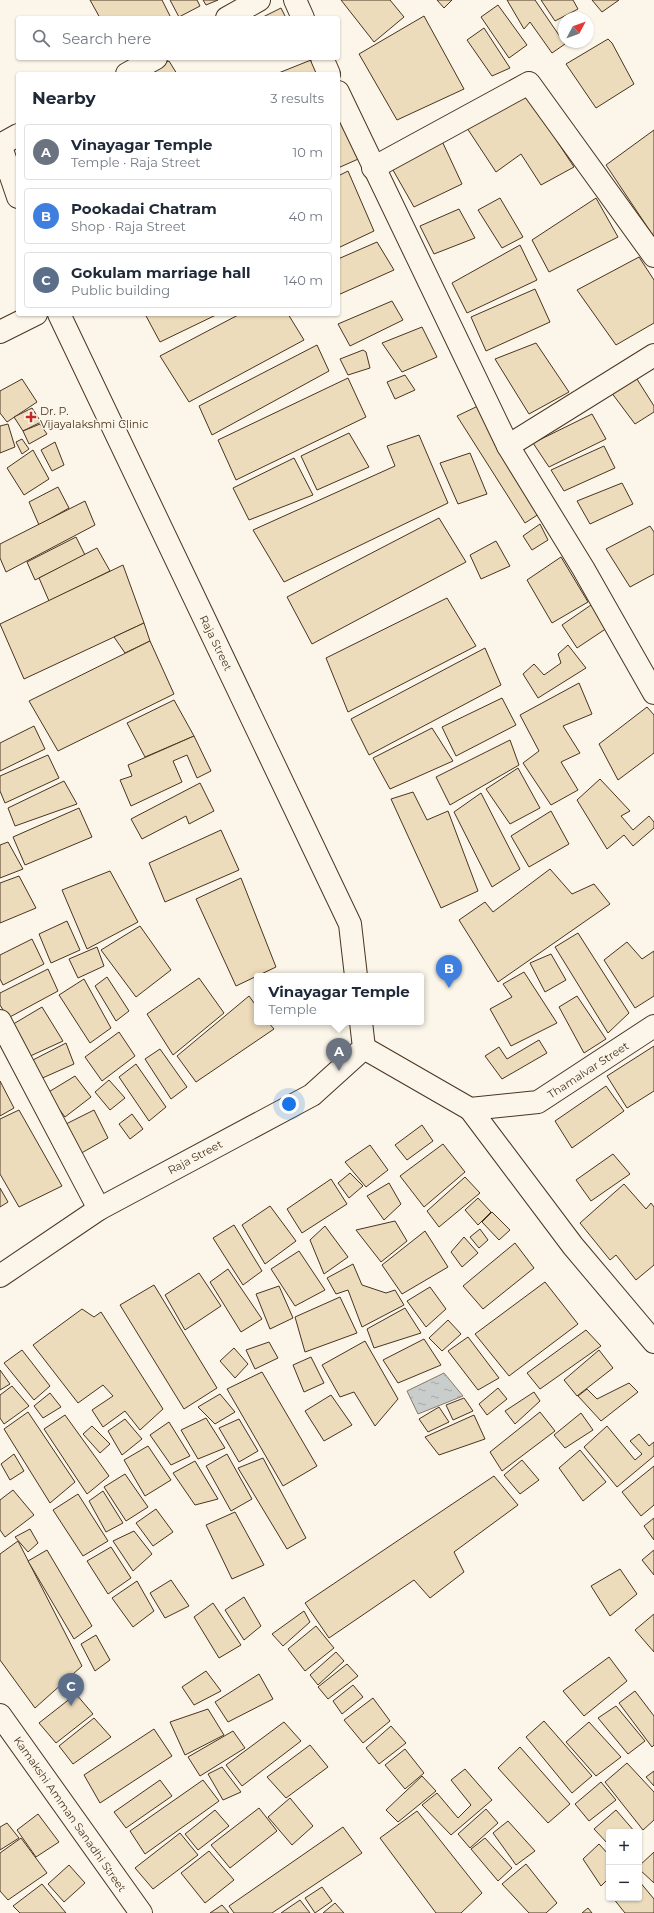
<!DOCTYPE html>
<meta charset="utf-8">
<style>
body{margin:0;font-family:Montserrat,sans-serif;background:#f2f2f3;color:#1f2937}
.controls{position:absolute;right:12px;bottom:12px;display:grid;overflow:hidden;border-radius:4px;box-shadow:0 1px 3px #0004}
.controls button{width:36px;height:36px;display:grid;place-items:center;padding:0;border:0;border-bottom:1px solid #e0e1e3;background:#fff;color:#1f2937;font:20px sans-serif}
.compass{position:absolute;left:558px;top:12px;width:36px;height:36px;border-radius:50%;background:#fff;box-shadow:0 1px 3px #0004;rotate:49deg}
.you{position:absolute;left:289px;top:1104px;width:14px;height:14px;margin:-10px;border:3px solid #fff;border-radius:50%;background:#1a73e8;box-shadow:0 0 0 6px #1a73e833}
.badge{display:grid;place-items:center;width:26px;height:26px;border-radius:50%;background:#c62828;color:#fff;font-size:13px;font-weight:700}
.pin{position:absolute;translate:-50% -33px;filter:drop-shadow(0 1px 2px #0008)}
.pin::after{content:'';position:absolute;top:21px;width:14px;height:12px;background:inherit;clip-path:polygon(0 0,100% 0,50% 100%)}
.popup{position:absolute;left:254px;top:973px;width:170px;height:52px;box-sizing:border-box;display:grid;place-content:center;border-radius:4px;background:#fff;filter:drop-shadow(0 1px 3px #0005);font-size:13px;white-space:nowrap;color:#747a83}
.popup b{font-size:15px;color:#1f2937}
.popup::after{content:'';position:absolute;left:50%;top:100%;margin-left:-8px;border:8px solid transparent;border-top-color:#fff}
.list{margin:0;padding:0;list-style:none}
h2{display:flex;justify-content:space-between;align-items:center;height:52px;margin:0;padding:0 16px;font-size:17px}
h2 small{font-size:13px;font-weight:400;color:#747a83}
.list li{display:grid;grid-template-columns:26px 1fr auto;gap:12px;align-items:center;box-sizing:border-box;height:56px;margin:0 8px 8px;padding:0 8px;border:1px solid #e0e1e3;border-radius:4px}
.list b{display:block;font-size:15px;white-space:nowrap}
.list p{margin:0;font-size:13px;white-space:nowrap;color:#747a83}
.list em{font-size:13px;font-style:normal;color:#747a83}
.icon{flex:none;width:22px;height:22px;fill:none;stroke:currentColor;stroke-width:2;stroke-linecap:round;stroke-linejoin:round}
.map{position:relative;flex:none;width:654px;height:1913px;overflow:hidden}
.search{position:absolute;background:#fff;box-shadow:0 1px 3px #0004;left:16px;top:16px;width:324px;height:44px;display:flex;align-items:center;gap:10px;box-sizing:border-box;padding:0 14px;border-radius:4px;color:#747a83;font-size:15px}
.panel{position:absolute;background:#fff;box-shadow:0 1px 3px #0004;left:16px;top:72px;width:324px;height:244px;border-radius:4px}
.map>svg:first-child{display:block}
.water{fill:url(#water-ripples);stroke:#887966}
.building{fill:#ecdcbc;stroke:#4a3520}
.lines{fill:none;stroke-linecap:round;stroke-linejoin:round}
.street-casing{stroke:#4a3520;stroke-width:24}
.secondary-casing{stroke:#4a3520;stroke-width:24}
.street{stroke:#fbf6e9;stroke-width:22}
.secondary{stroke:#fbf6e9;stroke-width:22}
.poi-dot{fill:#c62828;stroke:#fbf6e9;stroke-width:1.5}
.labels{text-anchor:middle;dominant-baseline:central;stroke-width:3;stroke-linejoin:round;paint-order:stroke}
.poi-label{font-size:11px;fill:#4a3520;stroke:#fbf6e9;text-anchor:start}
.street-label{font-size:11px;fill:#4a3520;stroke:#fbf6e9}
</style>
<div class="map">
<svg width="654" height="1913" viewBox="0 0 654 1913">
<defs>
<pattern id="water-ripples" width="26" height="14" patternUnits="userSpaceOnUse"><rect width="26" height="14" fill="#c9cecd"/><path d="M2 4q2-2 4 0t4 0M15 11q2-2 4 0t4 0" fill="none" stroke="#a5a8a6"/></pattern>
</defs>
<rect width="100%" height="100%" fill="#fbf6e9"/>
<path class="water" d="M444 1373 463 1396 418 1414 407 1391Z"/>
<g class="building">
<path d="M90 0H162L171 18H100Z"/>
<path d="M170 0H197L200 6 179 17Z"/>
<path d="M203 0H218L206 5Z"/>
<path d="M341 0H390L404 17 374 42Z"/>
<path d="M437 0H452L444 8Z"/>
<path d="M507 0H535L565 44 552 53 530 22 524 29Z"/>
<path d="M541 0H573L578 9 555 21Z"/>
<path d="M592 0H619L602 12Z"/>
<path d="M498 5 527 45 509 58 481 17Z"/>
<path d="M281 8 286 18H261Z"/>
<path d="M424 16 464 89 397 120 359 54Z"/>
<path d="M484 28 510 68 492 76 467 40Z"/>
<path d="M608 39 612 43 634 84 596 108 566 64Z"/>
<path d="M316 58 326 74H276Z"/>
<path d="M169 61 177 74H157L153 67Z"/>
<path d="M526 94 574 167 541 185 521 154 496 172 467 128Z"/>
<path d="M338 99 365 156 338 168Z"/>
<path d="M654 130V237L606 165Z"/>
<path d="M441 139 462 184 414 207 389 163Z"/>
<path d="M348 171 374 231 338 248V176Z"/>
<path d="M500 198 523 237 502 248 478 210Z"/>
<path d="M596 198 618 237 549 272 532 240Z"/>
<path d="M459 209 475 238 434 254 420 226Z"/>
<path d="M377 242 394 270 338 295V259Z"/>
<path d="M520 245 537 280 467 313 452 283Z"/>
<path d="M639 257 654 280V323L616 345 577 290Z"/>
<path d="M535 289 550 322 486 351 471 317Z"/>
<path d="M392 301 403 320 350 346 338 324Z"/>
<path d="M145 314H218L160 342Z"/>
<path d="M240 314H288L304 340 189 402 160 356Z"/>
<path d="M422 327 437 357 402 372 382 343Z"/>
<path d="M536 343 569 392 529 414 495 359Z"/>
<path d="M317 345 329 371 212 435 199 406Z"/>
<path d="M363 350 366 352 370 368 348 375 340 359Z"/>
<path d="M405 375 415 390 395 399 387 382Z"/>
<path d="M635 376 654 406V412L635 424 611 392Z"/>
<path d="M348 378 366 417 236 480 218 440Z"/>
<path d="M22 379 37 402 7 422 0 413V391Z"/>
<path d="M478 406 542 512 525 523 457 416Z"/>
<path d="M32 408 41 422 23 431 14 417Z"/>
<path d="M592 414 606 439 549 467 533 443Z"/>
<path d="M8 424 15 447 0 453V426Z"/>
<path d="M40 424 47 434 29 444 23 431Z"/>
<path d="M349 433 369 467 317 490 301 456Z"/>
<path d="M419 435 448 503 284 582 253 530 395 466 387 446Z"/>
<path d="M22 439 29 449 22 454 16 442Z"/>
<path d="M55 442 64 465 52 471 41 450Z"/>
<path d="M604 446 615 468 564 491 551 470Z"/>
<path d="M33 450 49 479 24 495 7 468Z"/>
<path d="M470 453 487 494 458 504 440 463Z"/>
<path d="M294 458 313 495 249 520 233 488Z"/>
<path d="M622 483 633 504 590 524 577 501Z"/>
<path d="M58 487 69 508 39 525 29 502Z"/>
<path d="M85 501 95 525 6 572 0 558V544Z"/>
<path d="M439 518 466 562 312 644 287 597Z"/>
<path d="M540 524 548 540 532 550 523 536Z"/>
<path d="M650 526 654 532V574L630 587 606 549Z"/>
<path d="M76 537 85 555 35 580 27 562Z"/>
<path d="M496 541 510 566 481 579 470 555Z"/>
<path d="M97 548 110 571 49 601 39 578Z"/>
<path d="M561 557 588 602 552 623 527 580Z"/>
<path d="M123 565 144 623 24 679 0 624Z"/>
<path d="M447 598 476 646 348 712 326 658Z"/>
<path d="M591 605 607 628 577 648 562 625Z"/>
<path d="M144 623 150 641 125 653 114 637Z"/>
<path d="M150 641 174 694 58 751 29 701Z"/>
<path d="M568 645 586 668 538 698 523 674 534 664 544 675 561 663 558 654Z"/>
<path d="M485 648 501 685 369 755 351 719Z"/>
<path d="M579 683 592 714 563 726 580 753 561 762 578 790 551 805 523 763 539 751 520 715Z"/>
<path d="M502 698 516 725 456 756 442 727Z"/>
<path d="M174 700 194 736 145 757 127 723Z"/>
<path d="M647 707 654 715V753L618 780 599 744Z"/>
<path d="M34 726 45 749 0 771V743Z"/>
<path d="M432 728 453 761 390 789 373 758Z"/>
<path d="M194 736 211 771 197 778 187 755 173 761 182 782 131 806 120 780 132 776 128 765Z"/>
<path d="M510 740 519 765 450 805 436 777Z"/>
<path d="M48 755 59 778 5 803 0 791V776Z"/>
<path d="M518 768 540 808 510 824 486 789Z"/>
<path d="M600 779 630 811 621 816 633 830 649 816 654 822V828L633 846 624 835 607 849 577 800Z"/>
<path d="M64 781 77 804 15 826 8 808Z"/>
<path d="M200 783 214 811 189 824 186 816 142 839 131 819Z"/>
<path d="M413 792 427 820 448 811 478 891 441 908 391 799Z"/>
<path d="M481 793 520 869 492 887 454 812Z"/>
<path d="M79 808 92 837 25 865 13 837Z"/>
<path d="M551 811 569 844 529 867 511 836Z"/>
<path d="M221 830 239 870 165 902 149 863Z"/>
<path d="M8 842 23 869 0 878V845Z"/>
<path d="M550 869 572 894 594 884 610 904 498 982 459 920 485 902 493 912Z"/>
<path d="M110 871 138 922 87 949 62 890Z"/>
<path d="M19 876 36 908 0 923V883Z"/>
<path d="M241 878 276 967 236 986 196 899Z"/>
<path d="M67 921 80 950 51 963 39 934Z"/>
<path d="M140 926 171 970 136 997 101 950Z"/>
<path d="M578 933 629 1013 608 1033 555 947Z"/>
<path d="M32 939 44 964 3 985 0 979V955Z"/>
<path d="M627 942 642 959 654 951V996L635 1008 604 960Z"/>
<path d="M97 947 104 966 78 978 69 959Z"/>
<path d="M551 954 566 980 545 992 530 963Z"/>
<path d="M48 969 58 991 8 1018 0 1005V993Z"/>
<path d="M524 972 557 1023 511 1046 490 1009 512 997 503 984Z"/>
<path d="M107 977 129 1011 116 1021 95 986Z"/>
<path d="M199 978 224 1013 173 1055 147 1014Z"/>
<path d="M84 979 111 1028 90 1043 59 995Z"/>
<path d="M249 996 257 1007V1022H268L274 1029 196 1082 177 1056Z"/>
<path d="M577 996 606 1039 584 1053 559 1007Z"/>
<path d="M42 1007 63 1041 26 1058 10 1026Z"/>
<path d="M119 1032 135 1056 102 1081 85 1057Z"/>
<path d="M539 1040 547 1053 502 1079 485 1056 499 1047 507 1059Z"/>
<path d="M66 1043 74 1064 38 1080 31 1061Z"/>
<path d="M654 1046V1091L627 1108 607 1076Z"/>
<path d="M160 1049 187 1087 171 1099 145 1059Z"/>
<path d="M136 1064 166 1107 149 1121 119 1077Z"/>
<path d="M75 1076 91 1097 65 1117 47 1093Z"/>
<path d="M109 1080 125 1098 110 1110 95 1092Z"/>
<path d="M0 1081 14 1108 0 1116Z"/>
<path d="M606 1086 624 1111 572 1148 555 1121Z"/>
<path d="M19 1110 62 1186 19 1207 0 1174V1119Z"/>
<path d="M94 1110 108 1138 78 1155 62 1126Z"/>
<path d="M132 1114 143 1129 130 1139 119 1124Z"/>
<path d="M422 1125 433 1141 407 1160 395 1145Z"/>
<path d="M443 1144 465 1172 424 1207 400 1176Z"/>
<path d="M370 1145 388 1170 366 1187 345 1162Z"/>
<path d="M613 1154 630 1174 591 1201 576 1180Z"/>
<path d="M350 1173 363 1186 349 1198 338 1183Z"/>
<path d="M465 1177 480 1193 439 1227 427 1211Z"/>
<path d="M331 1179 347 1204 302 1233 287 1209Z"/>
<path d="M389 1183 401 1204 384 1220 367 1196Z"/>
<path d="M624 1184 646 1209 651 1203 654 1207V1265L636 1280 616 1255 610 1260 580 1223Z"/>
<path d="M0 1188 8 1202 0 1207Z"/>
<path d="M478 1198 491 1212 478 1225 465 1210Z"/>
<path d="M270 1206 296 1241 265 1264 242 1225Z"/>
<path d="M492 1212 510 1230 499 1240 482 1222Z"/>
<path d="M395 1221 407 1241 381 1262 356 1230Z"/>
<path d="M234 1225 262 1271 243 1285 213 1238Z"/>
<path d="M325 1226 348 1257 324 1274 310 1240Z"/>
<path d="M480 1229 488 1240 479 1248 470 1237Z"/>
<path d="M425 1231 448 1267 402 1294 382 1265Z"/>
<path d="M464 1237 478 1253 462 1267 451 1252Z"/>
<path d="M515 1243 534 1268 483 1309 463 1286Z"/>
<path d="M299 1251 325 1290 295 1306 271 1269Z"/>
<path d="M353 1264 362 1285 386 1293 395 1290 404 1305 362 1327 348 1290 336 1294 327 1278Z"/>
<path d="M228 1269 262 1319 241 1332 210 1282Z"/>
<path d="M199 1273 221 1306 185 1330 165 1295Z"/>
<path d="M545 1282 578 1324 509 1376 475 1334Z"/>
<path d="M154 1285 217 1388 184 1409 120 1305Z"/>
<path d="M279 1286 293 1318 270 1329 256 1294Z"/>
<path d="M430 1287 446 1309 426 1327 407 1301Z"/>
<path d="M340 1297 357 1333 305 1352 295 1317Z"/>
<path d="M405 1308 421 1333 374 1348 367 1329Z"/>
<path d="M82 1309 94 1317 101 1312 163 1409 140 1430 125 1411 103 1427 92 1410 113 1396 103 1385 78 1403 33 1345Z"/>
<path d="M448 1320 461 1334 442 1351 429 1338Z"/>
<path d="M586 1330 601 1346 540 1389 527 1373Z"/>
<path d="M468 1337 499 1378 478 1390 448 1351Z"/>
<path d="M424 1339 441 1365 398 1383 383 1360Z"/>
<path d="M365 1341 398 1399 375 1426 354 1392 340 1397 322 1365Z"/>
<path d="M269 1342 278 1358 255 1369 246 1350Z"/>
<path d="M234 1348 248 1364 235 1378 220 1361Z"/>
<path d="M22 1350 50 1386 34 1400 4 1363Z"/>
<path d="M599 1350 613 1368 577 1396 564 1380Z"/>
<path d="M311 1357 324 1383 304 1392 293 1365Z"/>
<path d="M0 1370 10 1384 0 1390Z"/>
<path d="M262 1372 317 1466 283 1486 227 1389Z"/>
<path d="M629 1383 638 1392 601 1421 578 1396 587 1389 597 1399Z"/>
<path d="M12 1386 29 1406 4 1424 0 1418V1395Z"/>
<path d="M498 1388 507 1399 487 1415 479 1404Z"/>
<path d="M534 1392 540 1401 515 1424 505 1411Z"/>
<path d="M50 1393 61 1407 43 1418 34 1406Z"/>
<path d="M220 1394 235 1412 215 1424 198 1407Z"/>
<path d="M331 1395 352 1425 324 1441 305 1411Z"/>
<path d="M464 1398 473 1411 453 1420 446 1405Z"/>
<path d="M439 1407 449 1422 428 1432 419 1419Z"/>
<path d="M28 1412 75 1482 50 1503 4 1429Z"/>
<path d="M540 1412 555 1431 502 1471 490 1452Z"/>
<path d="M581 1413 593 1430 565 1448 554 1435Z"/>
<path d="M65 1415 109 1476 87 1494 44 1429Z"/>
<path d="M474 1415 485 1439 439 1455 425 1437Z"/>
<path d="M206 1418 225 1448 198 1459 181 1430Z"/>
<path d="M125 1419 142 1439 122 1455 108 1431Z"/>
<path d="M239 1419 258 1451 239 1462 219 1428Z"/>
<path d="M169 1422 190 1456 171 1465 150 1435Z"/>
<path d="M92 1426 110 1444 100 1453 83 1434Z"/>
<path d="M607 1426 635 1460 642 1454 630 1441 639 1434 649 1446 654 1442V1456L617 1487 584 1447Z"/>
<path d="M148 1446 171 1480 145 1496 124 1460Z"/>
<path d="M580 1450 606 1482 583 1501 559 1468Z"/>
<path d="M14 1454 24 1471 10 1480 1 1464Z"/>
<path d="M227 1454 252 1499 231 1511 206 1466Z"/>
<path d="M263 1458 306 1538 287 1549 238 1468Z"/>
<path d="M522 1460 539 1480 520 1494 504 1475Z"/>
<path d="M195 1461 218 1499 195 1505 173 1473Z"/>
<path d="M654 1466V1505L641 1516 622 1492Z"/>
<path d="M125 1474 148 1507 126 1521 104 1487Z"/>
<path d="M494 1476 518 1505 454 1552 464 1572 430 1598 414 1580 329 1638 305 1603Z"/>
<path d="M13 1490 34 1515 5 1537 0 1530V1500Z"/>
<path d="M103 1491 123 1523 106 1532 89 1501Z"/>
<path d="M78 1494 108 1541 83 1556 53 1510Z"/>
<path d="M156 1509 173 1532 153 1546 136 1523Z"/>
<path d="M235 1512 264 1565 232 1579 206 1525Z"/>
<path d="M654 1518V1540L644 1526Z"/>
<path d="M30 1529 38 1543 28 1552 15 1537Z"/>
<path d="M134 1531 152 1554 133 1571 113 1541Z"/>
<path d="M18 1541 82 1666 35 1708 0 1660V1554Z"/>
<path d="M111 1547 131 1578 108 1594 87 1561Z"/>
<path d="M47 1550 92 1626 74 1639 28 1561Z"/>
<path d="M654 1550V1575L642 1560Z"/>
<path d="M620 1569 637 1594 610 1616 591 1586Z"/>
<path d="M171 1580 189 1606 165 1618 150 1593Z"/>
<path d="M137 1581 154 1611 133 1627 112 1598Z"/>
<path d="M244 1597 261 1626 244 1640 225 1610Z"/>
<path d="M213 1603 241 1645 219 1658 194 1617Z"/>
<path d="M304 1611 310 1622 283 1646 272 1634Z"/>
<path d="M654 1614V1652L635 1630Z"/>
<path d="M316 1626 334 1648 305 1671 288 1649Z"/>
<path d="M96 1635 110 1660 95 1671 81 1644Z"/>
<path d="M336 1652 344 1661 318 1685 310 1675Z"/>
<path d="M609 1657 627 1681 584 1716 563 1691Z"/>
<path d="M347 1664 358 1676 328 1699 318 1687Z"/>
<path d="M206 1671 221 1691 194 1705 182 1687Z"/>
<path d="M259 1674 273 1699 228 1722 215 1702Z"/>
<path d="M353 1685 363 1697 342 1714 333 1701Z"/>
<path d="M635 1691 654 1716V1745L652 1747 619 1703Z"/>
<path d="M76 1694 93 1714 56 1743 39 1723Z"/>
<path d="M373 1698 390 1721 363 1743 344 1720Z"/>
<path d="M616 1706 645 1741 628 1754 598 1718Z"/>
<path d="M208 1709 224 1735 185 1755 170 1722Z"/>
<path d="M94 1718 111 1737 73 1764 59 1746Z"/>
<path d="M544 1721 592 1776 572 1793 526 1737Z"/>
<path d="M284 1722 301 1741 242 1786 226 1765Z"/>
<path d="M589 1722 621 1757 596 1776 566 1742Z"/>
<path d="M391 1726 406 1743 379 1764 366 1748Z"/>
<path d="M154 1729 172 1756 100 1803 84 1775Z"/>
<path d="M233 1731 245 1748 200 1776 188 1757Z"/>
<path d="M310 1745 328 1767 286 1798 267 1777Z"/>
<path d="M520 1747 570 1804 548 1823 498 1768Z"/>
<path d="M405 1749 424 1773 405 1789 385 1765Z"/>
<path d="M627 1763 654 1792V1820L643 1830 605 1782Z"/>
<path d="M222 1767 241 1792 223 1800 208 1774Z"/>
<path d="M465 1769 492 1800 451 1835 422 1805 437 1793 458 1818 471 1805 451 1780Z"/>
<path d="M654 1771V1786L646 1777Z"/>
<path d="M422 1776 436 1791 398 1822 386 1810Z"/>
<path d="M160 1780 172 1796 126 1828 114 1812Z"/>
<path d="M203 1780 219 1801 145 1854 130 1831Z"/>
<path d="M601 1782 616 1800 589 1821 575 1804Z"/>
<path d="M290 1798 313 1826 292 1845 268 1817Z"/>
<path d="M259 1808 277 1831 230 1868 211 1845Z"/>
<path d="M486 1809 498 1823 470 1848 458 1834Z"/>
<path d="M215 1810 229 1826 198 1850 185 1834Z"/>
<path d="M616 1810 635 1832H609V1845L594 1829Z"/>
<path d="M417 1811 482 1893 461 1913H436L380 1838Z"/>
<path d="M38 1814 59 1842 36 1857 17 1830Z"/>
<path d="M508 1821 535 1851 516 1865 493 1833Z"/>
<path d="M7 1823 19 1838 0 1850V1827Z"/>
<path d="M343 1827 362 1853 272 1913H234L229 1906Z"/>
<path d="M180 1833 198 1855 153 1889 135 1868Z"/>
<path d="M21 1838 47 1873 8 1900 0 1891V1853Z"/>
<path d="M485 1838 512 1868 498 1881 471 1849Z"/>
<path d="M599 1844 609 1855V1878L601 1886 583 1859Z"/>
<path d="M209 1851 234 1880 205 1903 181 1873Z"/>
<path d="M654 1852V1883L639 1869V1866Z"/>
<path d="M526 1864 557 1903 546 1913H529L502 1884Z"/>
<path d="M69 1865 85 1883 64 1902 48 1884Z"/>
<path d="M639 1881 654 1899V1913H625L613 1898H639Z"/>
<path d="M42 1884 66 1913H20L13 1906Z"/>
<path d="M322 1887 332 1901 315 1913 305 1898Z"/>
<path d="M300 1900 310 1913H281Z"/>
<path d="M335 1903 344 1913H323Z"/>
<path d="M222 1905 229 1913H210Z"/>
<path d="M588 1908 592 1913H582Z"/>
</g>
<g class="lines">
<defs>
<g id="street">
<path d="M295 0 303 18"/>
<path d="M227 18 259 0"/>
<path d="M322 58 329 74"/>
<path d="M127 74 156 58"/>
<path d="M338 92 508 446 583 568 654 693"/>
<path d="M0 145 18 135"/>
<path d="M373 168 529 83 654 256"/>
<path d="M0 332 36 314"/>
<path d="M508 446 654 355"/>
<path d="M0 1021 99 1209"/>
<path d="M470 1109 573 1246 654 1342"/>
</g>
<g id="secondary">
<path d="M0 144 18 197"/>
<path d="M59 314 350 924 356 976"/>
<path d="M364 1048 470 1109 538 1102 654 1026"/>
<path d="M0 1276 99 1209 312 1095 364 1048 361 1022"/>
<path d="M0 1715 141 1913"/>
</g>
</defs>
<use href="#street" class="street-casing"/>
<use href="#secondary" class="secondary-casing"/>
<use href="#street" class="street"/>
<use href="#secondary" class="secondary"/>
</g>
<path class="poi-dot" d="M29 411h4v4h4v4h-4v4h-4v-4h-4v-4h4z"/>
<g class="labels">
<g class="poi-label">
<text x="40" y="411">Dr. P.<tspan x="40" dy="13">Vijayalakshmi Clinic</tspan></text>
</g>
<g class="street-label">
<text transform="translate(216 643) rotate(64)">Raja Street</text>
<text transform="translate(588 1070) rotate(-33)">Thamalvar Street</text>
<text transform="translate(195 1157) rotate(-28)">Raja Street</text>
<text transform="translate(70 1814) rotate(55)">Kamakshi Amman Sanadhi Street</text>
</g>
</g>
</svg>
<div class="controls">
<button>+</button>
<button>−</button>
</div>
<svg class="compass" viewBox="-18 -18 36 36"><path d="M0-13l5 13h-10z" fill="#e53935"/><path d="M0 13l5-13h-10z" fill="#747a83"/></svg>
<div class="you"></div>
<div class="pin badge" style="left:339px;top:1071px;background:#6b7280">A</div>
<div class="popup"><b>Vinayagar Temple</b>Temple</div>
<div class="pin badge" style="left:449px;top:988px;background:#3f7fe0">B</div>
<div class="pin badge" style="left:71px;top:1706px;background:#5c6f8a">C</div>
<div class="search"><svg class="icon" aria-label="search" viewBox="0 0 24 24"><circle cx="10" cy="10" r="6"/><path d="M15 15l6 6"/></svg>Search here</div>
<section class="panel">
<h2>Nearby<small>3 results</small></h2>
<ul class="list">
<li><span class="badge" style="background:#6b7280">A</span><div><b>Vinayagar Temple</b><p>Temple · Raja Street</p></div><em>10 m</em></li>
<li><span class="badge" style="background:#3f7fe0">B</span><div><b>Pookadai Chatram</b><p>Shop · Raja Street</p></div><em>40 m</em></li>
<li><span class="badge" style="background:#5c6f8a">C</span><div><b>Gokulam marriage hall</b><p>Public building</p></div><em>140 m</em></li>
</ul>
</section>
</div>
